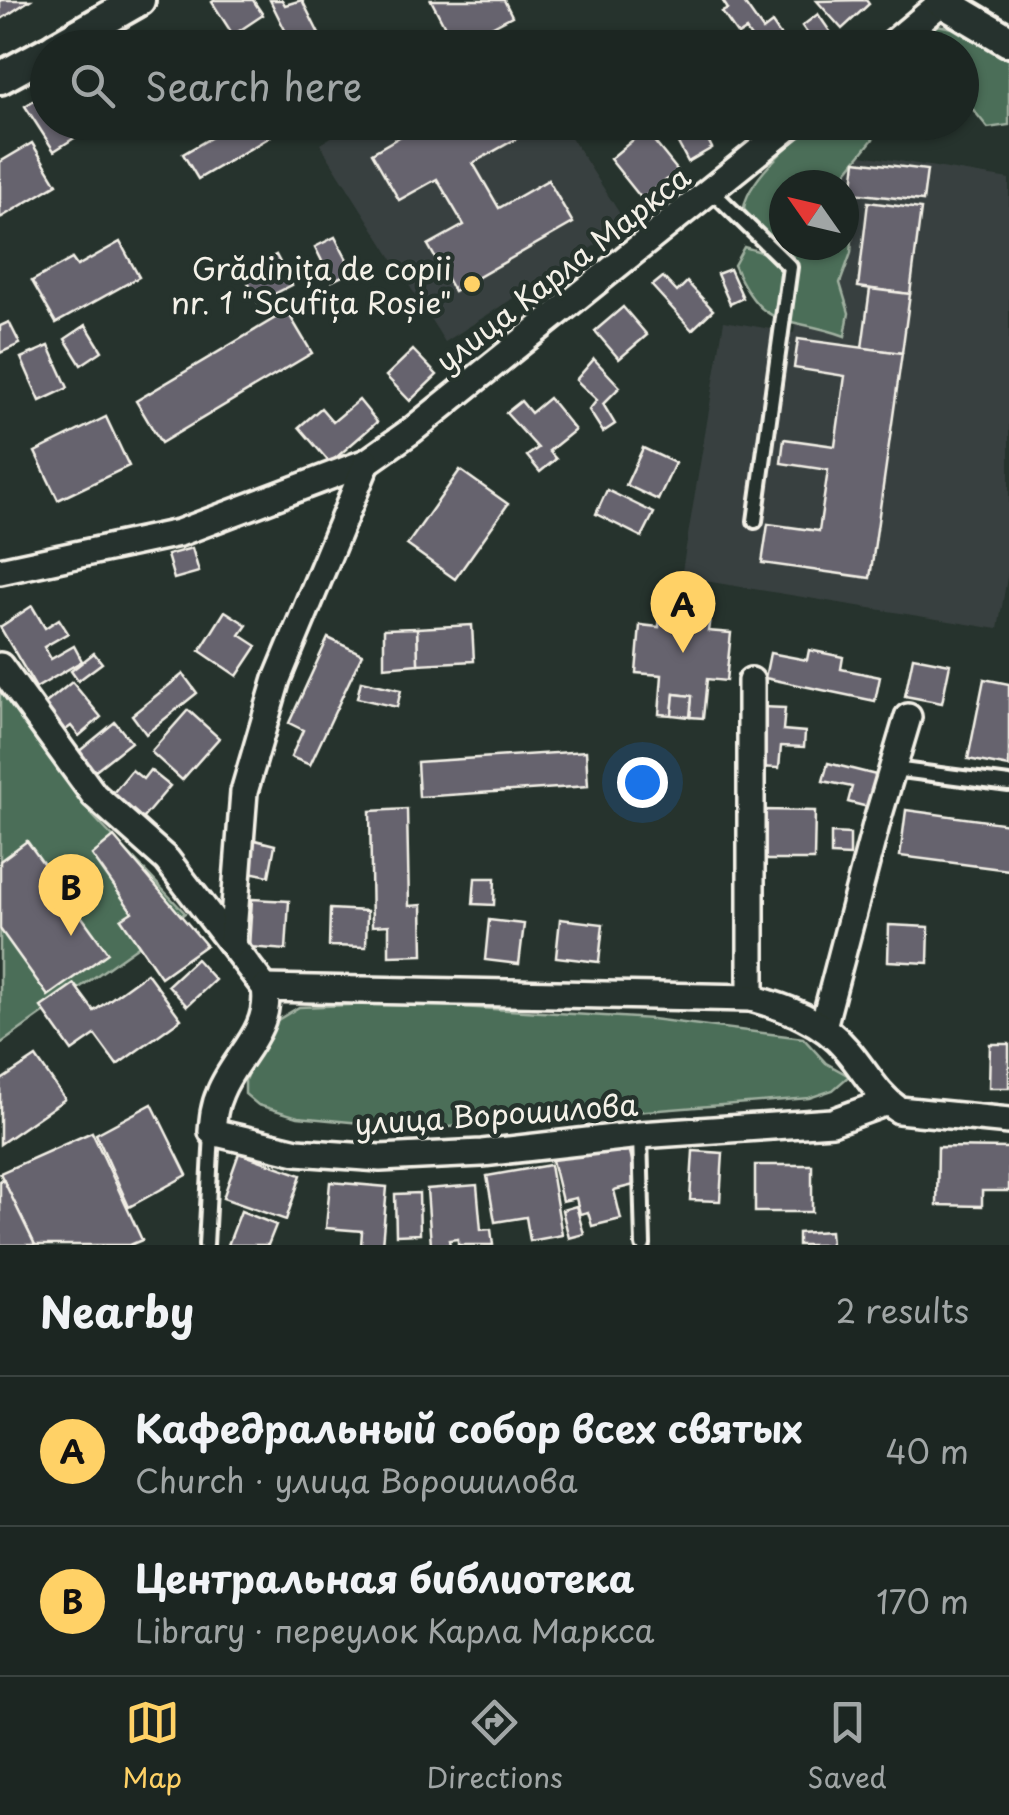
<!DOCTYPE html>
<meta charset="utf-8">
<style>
body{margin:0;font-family:"Playpen Sans",sans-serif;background:#29322f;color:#f1f3f6}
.compass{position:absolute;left:769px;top:170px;width:90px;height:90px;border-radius:50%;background:#1c2622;box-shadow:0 2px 8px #0004;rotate:304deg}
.you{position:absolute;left:642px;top:782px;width:35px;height:35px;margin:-25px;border:8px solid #fff;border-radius:50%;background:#1a73e8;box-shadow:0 0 0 15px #1a73e833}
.badge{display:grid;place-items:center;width:65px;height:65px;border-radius:50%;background:#ffd166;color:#111;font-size:32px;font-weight:700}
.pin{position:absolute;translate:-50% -82px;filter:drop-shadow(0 2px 5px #0008)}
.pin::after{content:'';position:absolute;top:52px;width:35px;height:30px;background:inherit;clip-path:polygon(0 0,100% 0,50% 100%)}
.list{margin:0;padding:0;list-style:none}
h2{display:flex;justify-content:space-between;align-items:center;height:130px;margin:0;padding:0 40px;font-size:42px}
h2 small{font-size:32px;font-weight:400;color:#a0a5a5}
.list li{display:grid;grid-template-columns:65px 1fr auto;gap:30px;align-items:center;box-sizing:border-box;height:150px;padding:0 40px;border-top:2px solid #3a4340}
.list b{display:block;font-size:38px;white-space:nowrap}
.list p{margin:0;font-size:32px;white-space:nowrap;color:#a0a5a5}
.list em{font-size:32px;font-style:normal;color:#a0a5a5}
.icon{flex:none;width:55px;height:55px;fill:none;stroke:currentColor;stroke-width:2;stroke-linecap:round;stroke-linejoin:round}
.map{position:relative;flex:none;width:1009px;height:1245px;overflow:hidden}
.search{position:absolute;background:#1c2622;box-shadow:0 2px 8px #0004;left:30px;right:30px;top:30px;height:110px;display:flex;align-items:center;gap:25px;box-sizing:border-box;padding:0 35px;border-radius:55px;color:#a0a5a5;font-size:38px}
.sheet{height:430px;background:#1c2622}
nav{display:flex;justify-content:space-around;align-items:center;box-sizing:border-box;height:140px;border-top:2px solid #3a4340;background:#1c2622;font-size:28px;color:#a0a5a5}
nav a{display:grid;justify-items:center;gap:5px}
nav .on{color:#ffd166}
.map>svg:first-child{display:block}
.built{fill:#394140}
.green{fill:#4c6e59;stroke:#a0b0a0;stroke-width:2.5;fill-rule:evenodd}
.building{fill:#66636e;stroke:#f4f1e8;stroke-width:2.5}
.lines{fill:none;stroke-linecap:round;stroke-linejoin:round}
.service-casing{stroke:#f4f1e8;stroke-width:20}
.minor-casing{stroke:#f4f1e8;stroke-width:32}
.tertiary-casing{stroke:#f4f1e8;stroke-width:38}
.service{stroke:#26332d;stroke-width:12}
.minor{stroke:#26332d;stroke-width:25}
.tertiary{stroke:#26332d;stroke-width:30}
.poi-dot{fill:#ffd166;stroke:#26332d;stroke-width:4}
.labels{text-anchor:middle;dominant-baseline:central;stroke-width:9;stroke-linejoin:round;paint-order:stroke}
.poi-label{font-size:30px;fill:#f4f1e8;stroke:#26332d;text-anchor:end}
.street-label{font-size:30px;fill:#f4f1e8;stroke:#26332d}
</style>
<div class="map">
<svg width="1009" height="1245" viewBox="0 0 1009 1245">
<rect width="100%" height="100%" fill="#26332d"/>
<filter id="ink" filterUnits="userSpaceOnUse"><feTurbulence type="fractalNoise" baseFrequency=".01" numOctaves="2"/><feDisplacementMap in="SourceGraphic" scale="20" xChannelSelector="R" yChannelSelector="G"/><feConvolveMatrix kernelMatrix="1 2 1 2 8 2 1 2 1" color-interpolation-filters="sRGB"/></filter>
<g filter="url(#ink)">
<g class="built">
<path d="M354 123H562L627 225 445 342 320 144Z"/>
<path d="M825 149 1009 179V566L998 629 681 577 724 321 794 333 809 245H844V185Z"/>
</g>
<g class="green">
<path d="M930 24 960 29 1009 57V125L988 128 967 102 965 86 962 85V48H904Z"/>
<path d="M815 123H886L844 175 845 206 853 226 851 253 840 283 849 313 845 336C785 314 764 334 734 265L744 247 768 254C761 242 745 226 744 213 741 185 795 139 815 123ZM784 185H844V245H784Z"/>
<path d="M0 687 93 816 185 913 0 1044Z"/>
<path d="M397 1003 652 1019 803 1038 826 1063 849 1076 833 1090 809 1098 423 1129 298 1117 258 1105 245 1094V1080L257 1051 276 1021 299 1007Z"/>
</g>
<g class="building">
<path d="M0 0H30L0 20Z"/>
<path d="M215 0H253L263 15 233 35 212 2Z"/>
<path d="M270 0H282L285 5 302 0 326 48H294Z"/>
<path d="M431 0H504L512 16 455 46Z"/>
<path d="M722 0H742L763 30 772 23 789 48H758L746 30 738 35 722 12 728 9Z"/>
<path d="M866 0 869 4 842 29 817 1Z"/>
<path d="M818 14 833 36 817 47 802 26Z"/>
<path d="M48 91V122H86L90 128 54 151 25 106Z"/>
<path d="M238 122H262L270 137 198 179 183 154Z"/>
<path d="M425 122H523L528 132 473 163 499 208 548 180 573 223 454 291 428 245 464 225 437 179 399 200 372 153Z"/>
<path d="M667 122H699L712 148 688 162Z"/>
<path d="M645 130 678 171 642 199 610 159Z"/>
<path d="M32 143 57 184 0 218V162Z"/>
<path d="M856 161 927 170 923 201 852 193Z"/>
<path d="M868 202 921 209 910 294 858 287Z"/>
<path d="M335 237 353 271 332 281 315 247Z"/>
<path d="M120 242 139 277 56 323 32 281 72 259 77 266Z"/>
<path d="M276 255 292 285 258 302 243 272Z"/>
<path d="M730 269 743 298 730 304 717 274Z"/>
<path d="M663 277 677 292 687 282 713 310 692 330 652 286Z"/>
<path d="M870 289 910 294 902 353 862 348Z"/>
<path d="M623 307 647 335 619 359 595 331Z"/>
<path d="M287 311 312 353 161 443 136 401Z"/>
<path d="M9 322 20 344 0 353V326Z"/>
<path d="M86 325 102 351 81 365 65 339Z"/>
<path d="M798 339 902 353 870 578 762 563 768 524 819 531 828 470 781 463 784 439 835 446 845 376 794 368Z"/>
<path d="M49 346 68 388 40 401 21 358Z"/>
<path d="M413 350 437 375 410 401 386 376Z"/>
<path d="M594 359 620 387 603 404 615 424 603 432 589 410 597 400 576 380Z"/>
<path d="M549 398 575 430 549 451 556 459 540 472 527 456 538 448 506 413 521 401 531 413Z"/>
<path d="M359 400 377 422 330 463 299 427 321 408 333 422Z"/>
<path d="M106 417 129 466 58 500 35 452Z"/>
<path d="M643 448 675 463 658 500 626 485Z"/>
<path d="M460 470 508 504 455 579 407 545Z"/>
<path d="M607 490 654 513 642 537 596 514Z"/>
<path d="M192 548 199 572 174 579 167 555Z"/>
<path d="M32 606 45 628 59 619 68 633 44 647 51 659 74 646 82 661 36 688 0 627Z"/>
<path d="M225 611 247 625 240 635 257 646 237 676 200 651Z"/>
<path d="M660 612 710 617 708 631 731 633 726 681 707 679 703 718 690 717 692 696 674 694 672 715 659 714 662 675 636 673 640 625 659 627Z"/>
<path d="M472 625 474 661 418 664 417 628Z"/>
<path d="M417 628 418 664 384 667V629Z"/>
<path d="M328 638 362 654 310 765 291 757 303 730 289 723Z"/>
<path d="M809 650 843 657 841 669 880 677 875 701 765 678 770 653 807 660Z"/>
<path d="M94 653 102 663 78 681 71 671Z"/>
<path d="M913 657 950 664 942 703 905 696Z"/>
<path d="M183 674 197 693 146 734 132 715Z"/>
<path d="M984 679 1009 684V767L968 759Z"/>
<path d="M361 681 401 690 397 707 357 698Z"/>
<path d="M72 682 101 717 79 736 71 726 63 732 41 707Z"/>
<path d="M674 694 692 696 690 717 672 715Z"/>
<path d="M761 707 785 708 783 730 805 732 804 747 781 746 779 768 757 767Z"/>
<path d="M188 710 219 738 182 780 151 752Z"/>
<path d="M115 722 131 742 93 772 77 753Z"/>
<path d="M586 751 588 786 419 797 417 762Z"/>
<path d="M828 763 880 776 872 808 848 802 852 787 823 781Z"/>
<path d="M132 770 143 779 150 770 170 786 138 824 108 799Z"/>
<path d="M407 809 409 906 422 905 423 955 389 956V925L372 926 370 811Z"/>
<path d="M763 810 815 811 814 860H762Z"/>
<path d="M906 810 1009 824V870L900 856Z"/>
<path d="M831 833 850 834V856L831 855Z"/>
<path d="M114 837 206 945 161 977 121 919 132 912 92 855Z"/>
<path d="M255 840 275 845 269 876 249 872Z"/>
<path d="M27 841 108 953 48 996 0 929V861Z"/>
<path d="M475 878H495L494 905 473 904Z"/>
<path d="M252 899 289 901 286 950 249 947Z"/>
<path d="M330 909 367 911 366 947 329 946Z"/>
<path d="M560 919 603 924 599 962 556 957Z"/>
<path d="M489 920 524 924 519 964 485 960Z"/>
<path d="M889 925 929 927 928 963 888 961Z"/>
<path d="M196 959 215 980 187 1006 168 985Z"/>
<path d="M147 973 181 1019 117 1065 95 1035 72 1051 41 1007 74 984 94 1011Z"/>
<path d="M990 1044H1009V1088H989Z"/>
<path d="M36 1057 65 1099 0 1144V1081Z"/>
<path d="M152 1104 187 1175 129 1207 96 1134Z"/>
<path d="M92 1132 142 1240 130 1245H35L0 1173Z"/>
<path d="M627 1140 638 1184 614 1190 621 1219 592 1226 588 1212 580 1214 576 1198 562 1201 552 1160Z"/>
<path d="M938 1147 1009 1148V1191H982V1206L937 1205Z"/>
<path d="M693 1151 723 1153 720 1201 690 1200Z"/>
<path d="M239 1153 301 1175 286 1220 223 1198Z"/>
<path d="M550 1165 562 1235 530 1241 526 1217 495 1222 487 1176Z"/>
<rect x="755" y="1165" width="57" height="47"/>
<path d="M3 1179 35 1245H0V1181Z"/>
<path d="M330 1182 387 1187 382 1245H361L362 1231 326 1228Z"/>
<path d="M477 1185 481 1230 491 1229 493 1245H458V1239L449 1240 450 1245H431L427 1189Z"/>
<path d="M419 1193 420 1234 396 1235 395 1194Z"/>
<path d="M576 1206 584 1234 569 1238 562 1210Z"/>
<path d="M241 1211 276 1225 268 1245H228Z"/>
<path d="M830 1231 831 1245H798V1233Z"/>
</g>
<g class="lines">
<defs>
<g id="service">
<path d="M712 191 790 267 755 521"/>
<path d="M894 769 1009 784"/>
<path d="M640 1135 643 1245"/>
<path d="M206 1245 212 1132"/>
</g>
<g id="minor">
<path d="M887 48 942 2"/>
<path d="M0 571 179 533 367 462 411 431 795 122"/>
<path d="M0 666 94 795 167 860 265 988"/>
<path d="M232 944 244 792 277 679 367 462"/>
<path d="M751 998V681"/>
<path d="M823 1027 877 821 908 717"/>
<path d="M887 1102 832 1122 640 1135 482 1153 380 1158 297 1152 212 1132C213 1119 214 1106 220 1093 234 1057 272 1031 265 988L751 998C787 1008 822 1020 847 1050 865 1071 876 1094 899 1110L1009 1121"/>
</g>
<g id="tertiary">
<path d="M940 0 1009 41"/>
<path d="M55 48 139 0"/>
<path d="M0 78 48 52"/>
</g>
</defs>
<use href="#service" class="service-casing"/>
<use href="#minor" class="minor-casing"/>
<use href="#tertiary" class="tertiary-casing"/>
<use href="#service" class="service"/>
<use href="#minor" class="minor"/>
<use href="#tertiary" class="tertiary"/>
</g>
</g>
<circle class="poi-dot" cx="472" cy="284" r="10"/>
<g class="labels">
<g class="poi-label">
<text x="452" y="267">Grădinița de copii<tspan x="452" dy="34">nr. 1 "Scufița Roșie"</tspan></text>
</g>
<g class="street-label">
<text transform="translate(562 268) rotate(-38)">улица Карла Маркса</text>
<text transform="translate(496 1113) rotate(-4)">улица Ворошилова</text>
</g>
</g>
</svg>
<svg class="compass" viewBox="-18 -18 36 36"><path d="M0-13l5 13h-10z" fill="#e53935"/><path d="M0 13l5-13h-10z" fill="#a0a5a5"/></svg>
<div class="you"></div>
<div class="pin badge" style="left:683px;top:653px">A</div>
<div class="pin badge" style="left:71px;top:936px">B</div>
<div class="search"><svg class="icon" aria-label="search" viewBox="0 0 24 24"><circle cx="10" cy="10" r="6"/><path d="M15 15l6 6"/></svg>Search here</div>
</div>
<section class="sheet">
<h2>Nearby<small>2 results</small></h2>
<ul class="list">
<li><span class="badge">A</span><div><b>Кафедральный собор всех святых</b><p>Church · улица Ворошилова</p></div><em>40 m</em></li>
<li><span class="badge">B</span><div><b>Центральная библиотека</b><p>Library · переулок Карла Маркса</p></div><em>170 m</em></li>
</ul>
</section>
<nav>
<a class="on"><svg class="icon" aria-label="map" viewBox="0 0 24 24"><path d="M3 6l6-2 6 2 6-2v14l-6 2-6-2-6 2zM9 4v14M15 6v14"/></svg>Map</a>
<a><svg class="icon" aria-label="directions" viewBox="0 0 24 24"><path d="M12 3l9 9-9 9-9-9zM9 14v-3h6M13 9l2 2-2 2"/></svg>Directions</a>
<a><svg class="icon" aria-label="saved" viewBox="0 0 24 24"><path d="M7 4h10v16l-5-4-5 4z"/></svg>Saved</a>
</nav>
